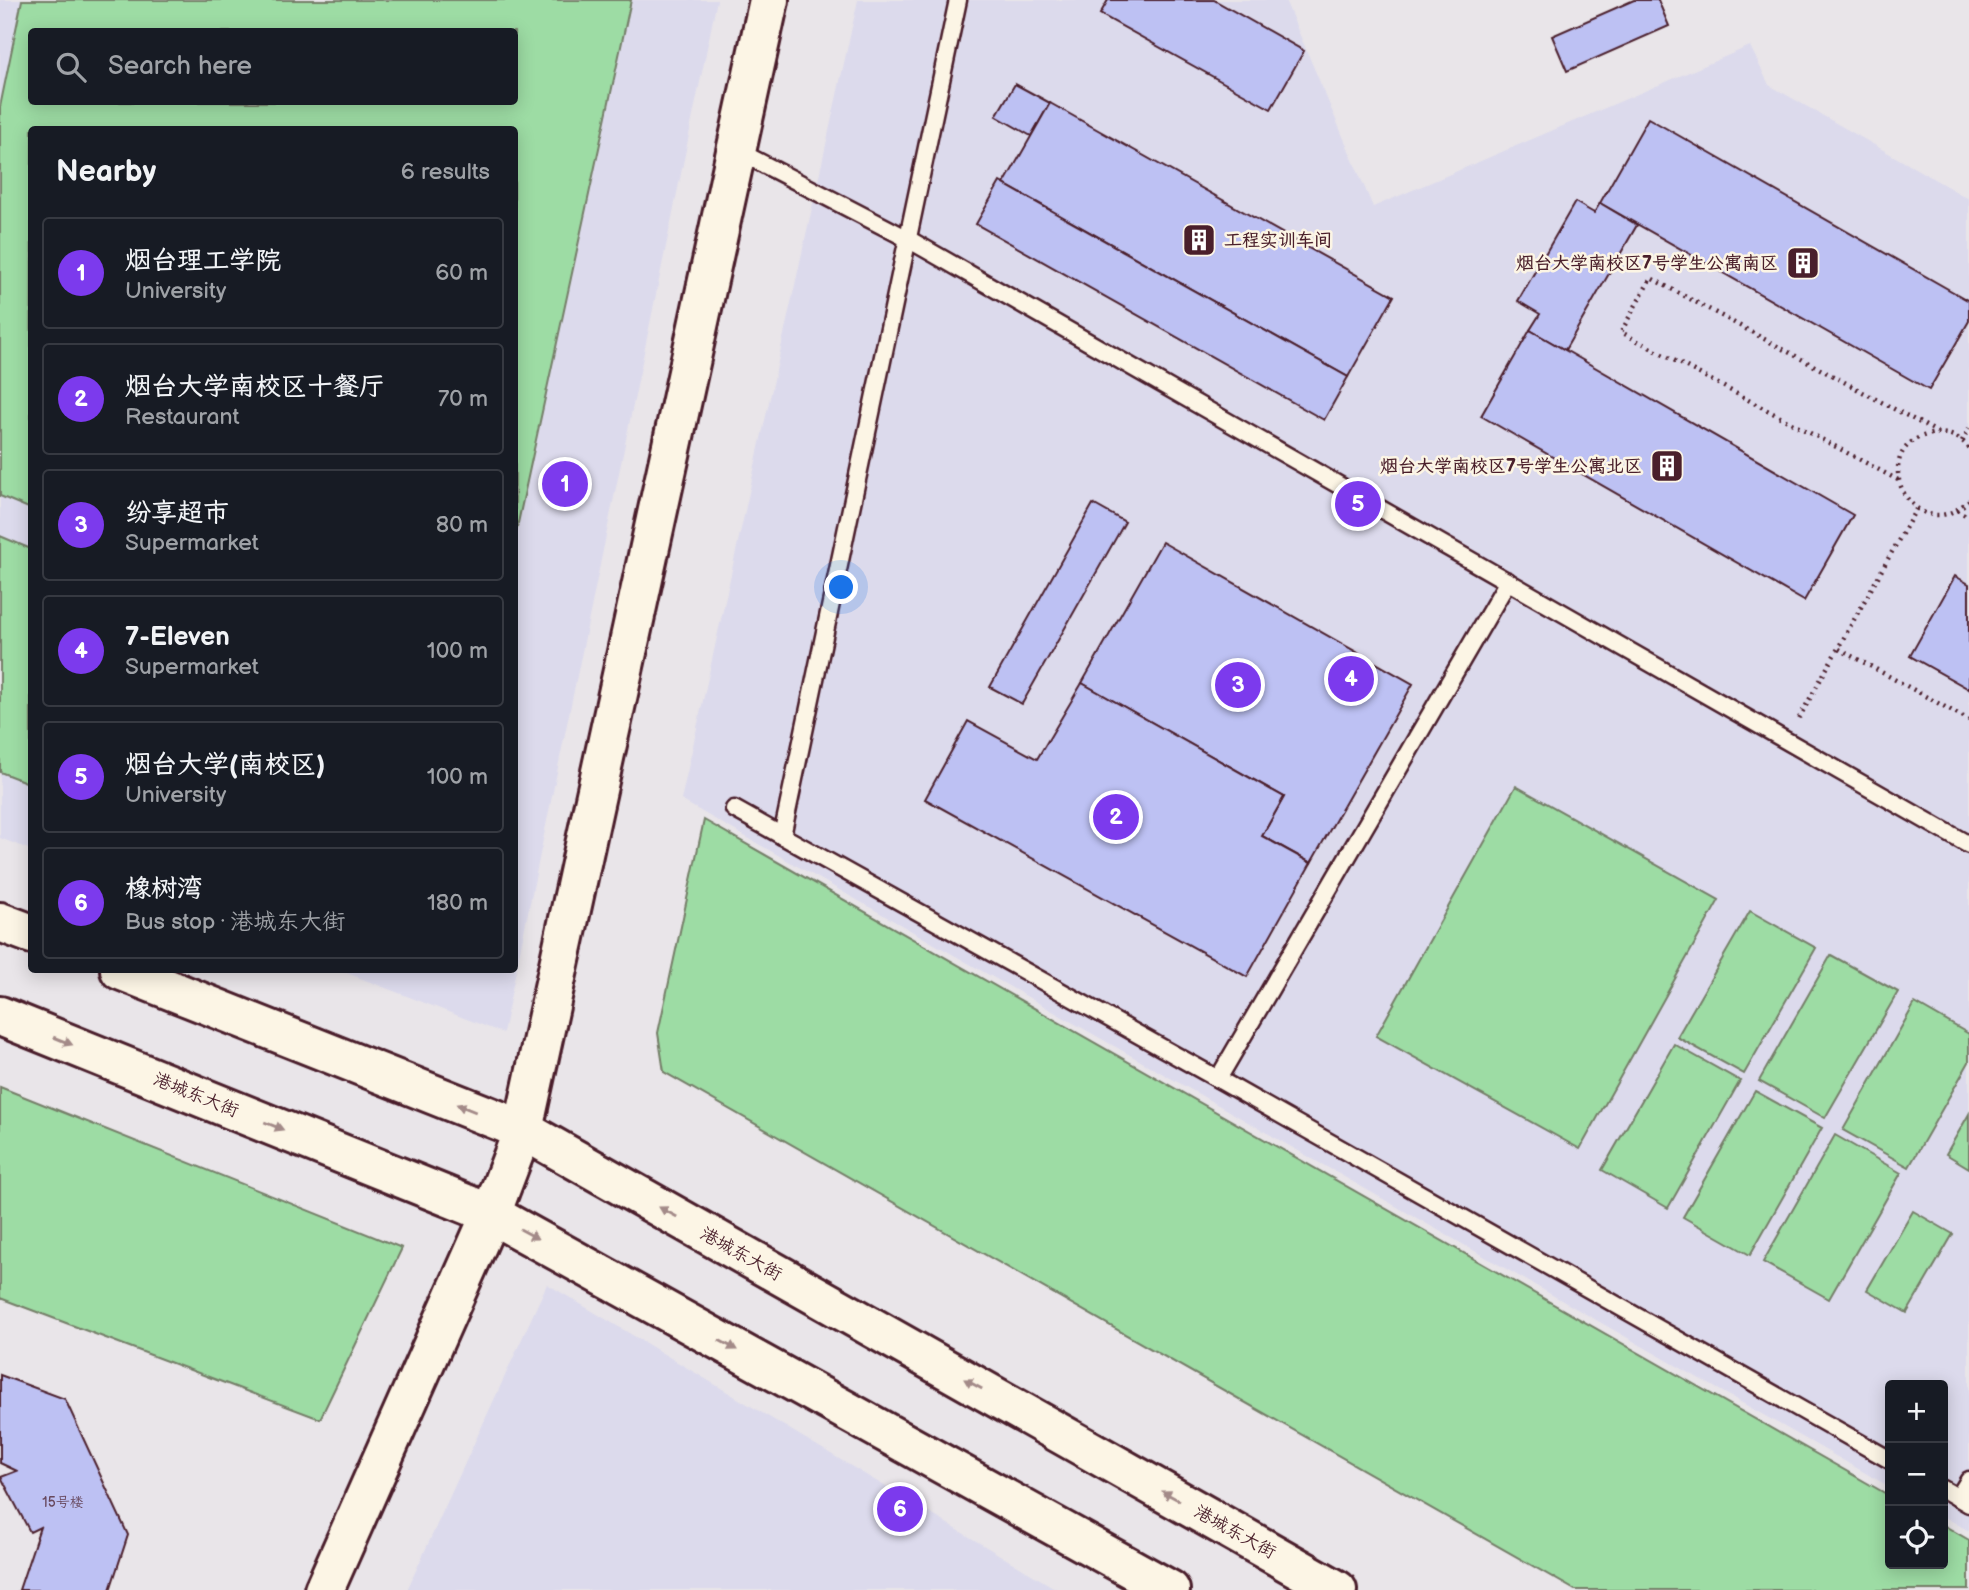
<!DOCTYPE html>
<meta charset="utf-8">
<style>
body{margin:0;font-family:"Balsamiq Sans","LXGW WenKai TC",sans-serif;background:#20242c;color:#f1f3f6}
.controls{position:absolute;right:21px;bottom:21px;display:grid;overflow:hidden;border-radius:7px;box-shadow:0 4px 18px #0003}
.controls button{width:63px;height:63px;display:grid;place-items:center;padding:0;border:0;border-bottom:2px solid #363941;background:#171b24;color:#f1f3f6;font:35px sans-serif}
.you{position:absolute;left:842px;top:588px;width:24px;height:24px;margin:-18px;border:5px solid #fff;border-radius:50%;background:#1a73e8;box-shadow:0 0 0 10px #1a73e833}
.badge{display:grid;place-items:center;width:46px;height:46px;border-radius:50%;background:#7c3aed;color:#fff;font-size:23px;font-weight:700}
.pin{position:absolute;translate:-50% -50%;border:4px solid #fff;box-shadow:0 2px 7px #0006}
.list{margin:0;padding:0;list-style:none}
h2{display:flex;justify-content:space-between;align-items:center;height:91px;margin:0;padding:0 28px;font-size:30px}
h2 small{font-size:23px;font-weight:400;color:#9ea1a6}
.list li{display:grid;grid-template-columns:46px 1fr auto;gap:21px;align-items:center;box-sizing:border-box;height:112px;margin:0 14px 14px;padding:0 14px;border:2px solid #363941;border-radius:7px}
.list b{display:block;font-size:26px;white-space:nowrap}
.list p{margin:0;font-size:23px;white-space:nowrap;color:#9ea1a6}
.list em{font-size:23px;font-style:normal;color:#9ea1a6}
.icon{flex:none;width:38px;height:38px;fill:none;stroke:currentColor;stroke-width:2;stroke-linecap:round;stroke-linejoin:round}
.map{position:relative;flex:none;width:1969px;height:1590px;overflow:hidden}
.search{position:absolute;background:#171b24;box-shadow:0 4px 18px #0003;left:28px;top:28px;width:490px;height:77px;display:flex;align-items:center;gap:18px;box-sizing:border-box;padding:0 24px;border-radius:7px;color:#9ea1a6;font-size:26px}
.panel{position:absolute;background:#171b24;box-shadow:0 4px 18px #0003;left:28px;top:126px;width:490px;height:847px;border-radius:7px}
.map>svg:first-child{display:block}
.built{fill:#dcdaec;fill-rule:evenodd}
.green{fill:#9ddca4;stroke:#747e68;stroke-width:2;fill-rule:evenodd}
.building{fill:#bdc1f3;stroke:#4a1f2b;stroke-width:2}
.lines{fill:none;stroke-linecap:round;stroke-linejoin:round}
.lane-casing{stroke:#4a1f2b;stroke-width:21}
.secondary-casing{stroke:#4a1f2b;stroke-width:44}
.path{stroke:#4a1f2b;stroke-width:4.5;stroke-dasharray:2 5;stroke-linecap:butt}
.lane{stroke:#fcf5e5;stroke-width:16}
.secondary{stroke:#fcf5e5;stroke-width:38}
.oneway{fill:#a38a88}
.labels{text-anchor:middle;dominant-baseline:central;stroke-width:5;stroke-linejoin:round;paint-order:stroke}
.number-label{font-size:14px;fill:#67485d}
.poi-label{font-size:18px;font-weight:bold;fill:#4a1f2b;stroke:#fcf5e5;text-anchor:end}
.street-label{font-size:18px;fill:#4a1f2b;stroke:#fcf5e5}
</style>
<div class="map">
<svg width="1969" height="1590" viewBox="0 0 1969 1590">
<rect width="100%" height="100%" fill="#e9e5e9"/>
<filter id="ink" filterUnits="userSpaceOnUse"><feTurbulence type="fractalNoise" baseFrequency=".0143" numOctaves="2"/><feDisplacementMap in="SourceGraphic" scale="14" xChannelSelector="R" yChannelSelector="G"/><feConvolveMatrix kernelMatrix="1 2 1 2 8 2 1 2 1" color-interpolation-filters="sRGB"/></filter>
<g filter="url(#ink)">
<g class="built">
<path d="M0 0H717L503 1033 339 970H514V130H32L31 850 0 838ZM32 32H514V102H32Z"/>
<path d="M858 0H1285L1373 207 1750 46 1769 85 1969 199V1531L1943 1516V1385H1890V1487L681 800Z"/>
<path d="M547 1284 1058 1590H407Z"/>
</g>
<g class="green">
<path d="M22 0H631L515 537 514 130H32L31 509 0 496V107ZM32 32H514V102H32Z"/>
<path d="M0 536 31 549V784L0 772Z"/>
<path d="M1516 786 1719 900 1580 1149 1376 1036Z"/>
<path d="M704 820 1890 1496V1564H1943V1525L1969 1540V1590H1575L664 1072 658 1033Z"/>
<path d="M1750 911 1816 948 1744 1074 1677 1037Z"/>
<path d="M1831 955 1898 992 1825 1118 1759 1081Z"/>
<path d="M1915 1003 1969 1034V1062L1909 1167 1843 1130Z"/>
<path d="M1674 1044 1740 1081 1668 1208 1602 1170Z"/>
<path d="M0 1087 402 1248 320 1419 0 1298Z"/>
<path d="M1755 1091 1822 1128 1750 1255 1683 1217Z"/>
<path d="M1969 1114V1168L1946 1154Z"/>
<path d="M1835 1135 1901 1173 1829 1299 1763 1262Z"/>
<path d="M1913 1211 1953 1234 1907 1313 1867 1290Z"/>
</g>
<g class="building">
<path d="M1108 0H1214L1304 51 1271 109 1100 14Z"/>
<path d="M1634 0H1658L1669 26 1567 71 1552 36Z"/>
<path d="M1015 84 1050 103 1031 136 996 116Z"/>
<path d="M1050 103 1394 296 1348 377 1004 184Z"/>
<path d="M1648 118 1969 301V321L1929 390 1600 203Z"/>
<path d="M1000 182 1348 377 1324 420 976 224Z"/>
<path d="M1575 202 1594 213 1600 203 1637 225 1565 350 1530 330 1540 314 1518 301Z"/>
<path d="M1530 330 1853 515 1804 601 1481 416Z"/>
<path d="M1093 504 1125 522 1022 704 990 687Z"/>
<path d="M1162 542 1413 684 1311 863 1262 836 1284 797 1082 683Z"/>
<path d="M1955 576 1969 584V689L1910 656Z"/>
<path d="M1082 683 1284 797 1262 836 1311 863 1247 977 925 799 968 721 1037 759Z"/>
<path d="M0 1375 65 1399 128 1535 110 1590H19L40 1527 30 1532 1 1477 17 1471 0 1463Z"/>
</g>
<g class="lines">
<defs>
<g id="lane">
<path d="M736 150 908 239 1969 845"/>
<path d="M734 809 1218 1079 1890 1460"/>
<path d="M782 836 958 0"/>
<path d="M1218 1079 1508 581"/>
<path d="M1943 1489 1969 1504"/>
<path d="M1958 1498 1969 1480"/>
</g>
<g id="secondary">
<path d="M0 922 32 934"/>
<path d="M120 970 523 1130 1337 1590"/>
<path d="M0 1016 491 1214 1170 1590"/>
<path d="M324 1590 491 1214 523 1130 769 0"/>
</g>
</defs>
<use href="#lane" class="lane-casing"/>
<use href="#secondary" class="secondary-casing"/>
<g class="path">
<path d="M1962 441 1969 428"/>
<path d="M1969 448C1960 436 1945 431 1931 434 1862 447 1914 554 1969 500"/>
<path d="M1898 480 1621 332 1651 278 1937 432"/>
<path d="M1957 510 1969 517"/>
<path d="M1839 649 1969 720"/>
<path d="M1799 718 1916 509"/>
</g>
<use href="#lane" class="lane"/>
<use href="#secondary" class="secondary"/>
</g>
<defs><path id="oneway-solid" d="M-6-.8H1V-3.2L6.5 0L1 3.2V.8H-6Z" transform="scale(1.75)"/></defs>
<g class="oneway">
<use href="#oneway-solid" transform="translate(63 1041) rotate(22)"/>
<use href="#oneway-solid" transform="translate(466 1108) rotate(-158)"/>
<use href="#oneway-solid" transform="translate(274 1126) rotate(22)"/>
<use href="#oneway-solid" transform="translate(668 1212) rotate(-151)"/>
<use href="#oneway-solid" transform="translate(529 1234) rotate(29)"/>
<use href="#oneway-solid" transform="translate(728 1345) rotate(29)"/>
<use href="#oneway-solid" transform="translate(973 1384) rotate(-151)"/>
<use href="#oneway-solid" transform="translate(1171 1496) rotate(-151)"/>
</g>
</g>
<defs>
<symbol id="building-square" viewBox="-11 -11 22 22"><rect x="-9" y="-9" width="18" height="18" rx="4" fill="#4a1f2b" stroke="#fcf5e5"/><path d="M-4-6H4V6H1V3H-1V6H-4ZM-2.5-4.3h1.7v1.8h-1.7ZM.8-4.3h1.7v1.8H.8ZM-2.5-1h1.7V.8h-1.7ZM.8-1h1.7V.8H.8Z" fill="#fff"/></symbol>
</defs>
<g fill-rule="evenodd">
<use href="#building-square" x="1180" y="221" width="38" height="38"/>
<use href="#building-square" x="1784" y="244" width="38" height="38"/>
<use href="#building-square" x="1648" y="447" width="38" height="38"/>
</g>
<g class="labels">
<g class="number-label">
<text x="63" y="1502">15号楼</text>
</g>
<g class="poi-label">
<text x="1224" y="240" text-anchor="start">工程实训车间</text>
<text x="1778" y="263">烟台大学南校区7号学生公寓南区</text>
<text x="1642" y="466">烟台大学南校区7号学生公寓北区</text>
</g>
<g class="street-label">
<text transform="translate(196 1095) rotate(22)">港城东大街</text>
<text transform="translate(741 1254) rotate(29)">港城东大街</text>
<text transform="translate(1235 1532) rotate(29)">港城东大街</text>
</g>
</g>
</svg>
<div class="controls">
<button>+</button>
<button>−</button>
<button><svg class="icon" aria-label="locate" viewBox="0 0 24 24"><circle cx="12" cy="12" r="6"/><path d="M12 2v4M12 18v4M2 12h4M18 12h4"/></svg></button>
</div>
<div class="you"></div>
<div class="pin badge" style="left:565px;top:484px">1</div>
<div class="pin badge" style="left:1116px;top:817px">2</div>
<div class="pin badge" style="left:1238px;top:685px">3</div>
<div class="pin badge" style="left:1351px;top:679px">4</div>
<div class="pin badge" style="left:1358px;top:504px">5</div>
<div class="pin badge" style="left:900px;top:1509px">6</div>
<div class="search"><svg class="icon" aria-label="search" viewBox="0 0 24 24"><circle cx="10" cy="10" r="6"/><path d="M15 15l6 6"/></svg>Search here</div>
<section class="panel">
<h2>Nearby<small>6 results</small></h2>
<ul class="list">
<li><span class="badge">1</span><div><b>烟台理工学院</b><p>University</p></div><em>60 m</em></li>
<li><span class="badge">2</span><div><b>烟台大学南校区十餐厅</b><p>Restaurant</p></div><em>70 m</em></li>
<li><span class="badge">3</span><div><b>纷享超市</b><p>Supermarket</p></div><em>80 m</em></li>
<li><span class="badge">4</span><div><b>7-Eleven</b><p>Supermarket</p></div><em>100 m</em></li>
<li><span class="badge">5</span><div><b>烟台大学(南校区)</b><p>University</p></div><em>100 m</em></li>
<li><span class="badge">6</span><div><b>橡树湾</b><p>Bus stop · 港城东大街</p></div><em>180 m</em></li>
</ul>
</section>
</div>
